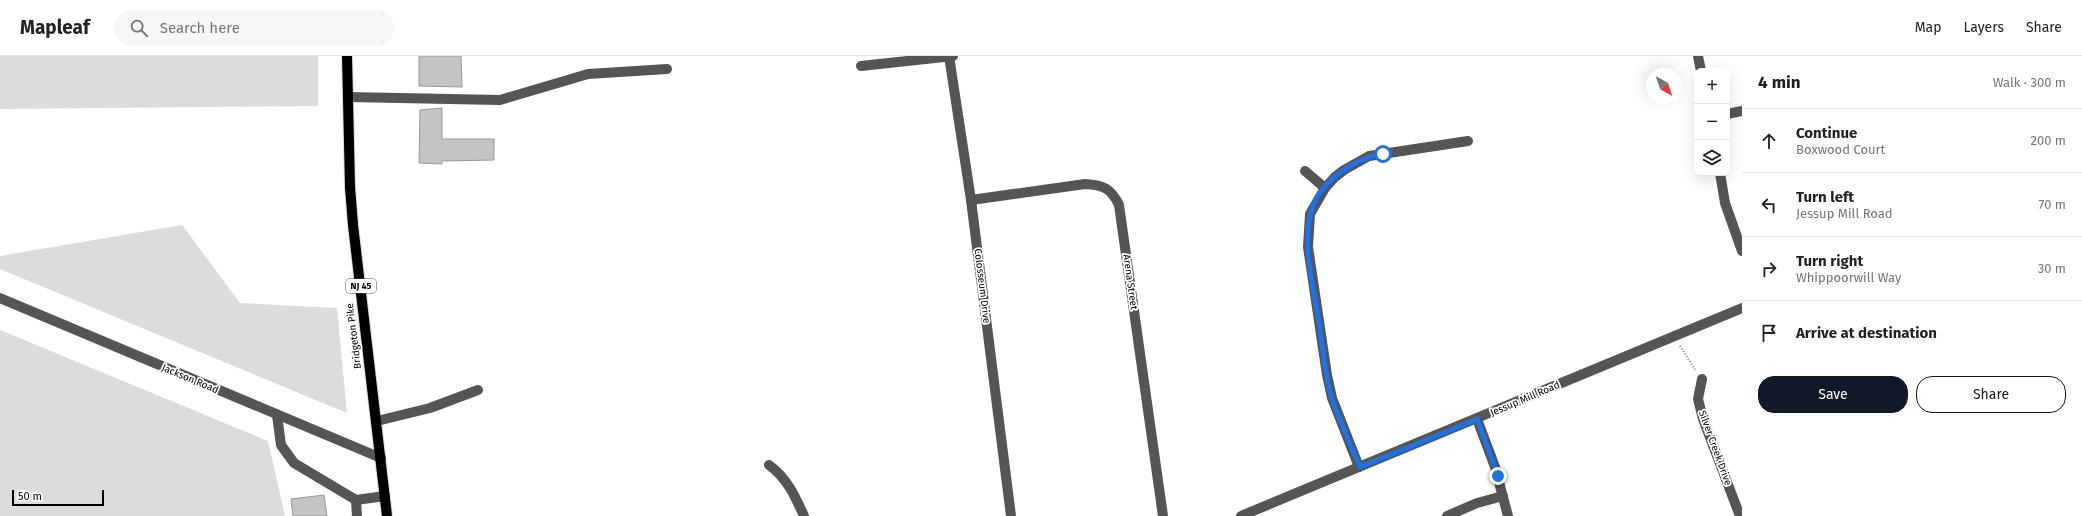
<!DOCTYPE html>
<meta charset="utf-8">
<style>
body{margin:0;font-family:"Fira Sans",sans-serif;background:#f6f6f6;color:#222}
.controls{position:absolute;right:12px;top:12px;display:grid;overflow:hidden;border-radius:8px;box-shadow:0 4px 16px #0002}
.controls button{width:36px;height:36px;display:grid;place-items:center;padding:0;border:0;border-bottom:1px solid #e0e0e0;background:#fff;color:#222;font:20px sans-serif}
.compass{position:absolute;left:1646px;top:12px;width:36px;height:36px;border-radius:50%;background:#fff;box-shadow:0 4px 16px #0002;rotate:140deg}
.scale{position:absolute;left:12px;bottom:10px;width:92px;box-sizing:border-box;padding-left:4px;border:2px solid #000;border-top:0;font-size:11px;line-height:14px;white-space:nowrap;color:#000;-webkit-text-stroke:3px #fff;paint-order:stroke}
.stop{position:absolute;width:12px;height:12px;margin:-9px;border:3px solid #1a73e8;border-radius:50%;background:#fff}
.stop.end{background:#1a73e8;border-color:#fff;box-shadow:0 1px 4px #0008}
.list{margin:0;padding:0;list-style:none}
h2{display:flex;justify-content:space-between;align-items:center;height:52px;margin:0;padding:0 16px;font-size:17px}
h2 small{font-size:13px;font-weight:400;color:#767676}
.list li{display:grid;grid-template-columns:26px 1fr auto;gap:12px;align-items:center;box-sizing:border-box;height:64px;padding:0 16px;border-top:1px solid #e0e0e0}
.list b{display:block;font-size:15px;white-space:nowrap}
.list p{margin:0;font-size:13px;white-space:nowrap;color:#767676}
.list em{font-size:13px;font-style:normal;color:#767676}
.actions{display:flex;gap:8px;padding:12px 16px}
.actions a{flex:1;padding:9px 0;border:1px solid #111827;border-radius:16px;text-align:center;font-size:14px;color:#111827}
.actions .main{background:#111827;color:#fff}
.icon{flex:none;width:22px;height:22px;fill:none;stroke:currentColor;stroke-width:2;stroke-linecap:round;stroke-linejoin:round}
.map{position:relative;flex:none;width:1742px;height:460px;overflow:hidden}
header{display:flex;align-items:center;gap:24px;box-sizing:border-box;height:56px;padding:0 20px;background:#fff;border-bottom:1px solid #e0e0e0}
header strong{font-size:19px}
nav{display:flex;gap:22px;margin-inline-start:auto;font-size:14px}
.search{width:280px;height:36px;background:#f6f6f6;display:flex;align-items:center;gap:10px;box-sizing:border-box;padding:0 14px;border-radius:22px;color:#767676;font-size:15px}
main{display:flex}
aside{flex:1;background:#fff}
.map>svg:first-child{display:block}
.green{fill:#dcdcdc}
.building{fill:#c4c4c4;stroke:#999}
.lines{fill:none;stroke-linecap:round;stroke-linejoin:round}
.major-casing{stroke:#dbdbdb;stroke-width:12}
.path{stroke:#777;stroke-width:2;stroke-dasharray:1 2;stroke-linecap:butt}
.minor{stroke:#555;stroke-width:10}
.major{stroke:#000;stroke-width:10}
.route{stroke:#1a73e8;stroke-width:5}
.labels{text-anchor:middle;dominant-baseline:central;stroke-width:3.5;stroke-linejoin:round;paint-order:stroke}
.shield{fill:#fff;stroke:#4c4c4c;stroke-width:1}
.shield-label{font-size:9px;font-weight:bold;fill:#000}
.street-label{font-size:10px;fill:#000;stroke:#fff}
</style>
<header>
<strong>Mapleaf</strong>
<div class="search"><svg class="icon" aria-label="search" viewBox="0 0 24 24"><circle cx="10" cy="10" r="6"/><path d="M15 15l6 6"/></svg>Search here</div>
<nav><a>Map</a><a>Layers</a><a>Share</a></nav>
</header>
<main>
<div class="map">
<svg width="1742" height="460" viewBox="0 0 1742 460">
<rect width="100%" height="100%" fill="#fff"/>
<g class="green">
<path d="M0 0H318V50L0 53Z"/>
<path d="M182 169 240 247 337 252 347 357 0 213V200Z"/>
<path d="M0 274 268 385 285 460H0Z"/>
</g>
<g class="building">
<path d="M419 0H461L462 31 419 30Z"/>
<path d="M442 52V83H494V104L442 105V108L419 107 420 54Z"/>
<path d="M324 439 327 460H293L291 443Z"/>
</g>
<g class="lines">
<defs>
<path id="major" d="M347 0 350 131 353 169 387 460"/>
</defs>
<use href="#major" class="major-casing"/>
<path class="path" d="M1680 290 1696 315"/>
<g class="minor">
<path d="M949 0 971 144 1011 460"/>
<path d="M1698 0 1701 15"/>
<path d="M861 10 953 0"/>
<path d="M348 41 500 44 588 18 667 13"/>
<path d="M1727 58 1742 55"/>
<path d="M1305 115 1325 132"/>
<path d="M1720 117 1725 147 1742 195"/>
<path d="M971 144 1085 128C1103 129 1111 132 1119 149L1163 460"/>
<path d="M0 242 381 402"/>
<path d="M1702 323 1698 343 1703 363 1740 460"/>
<path d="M277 359 281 389 294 407 356 444 385 440"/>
<path d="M1477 363 1495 411 1508 460"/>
<path d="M377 365 430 352 478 334"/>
<path d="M769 409C787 422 795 440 804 460"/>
<path d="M1359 411 1332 342 1327 319 1308 191 1310 158 1325 132 1335 121 1344 114 1369 100 1468 85"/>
<path d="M356 444 357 460"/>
<path d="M1241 460 1742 252"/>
<path d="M1447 460 1477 447 1503 440"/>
</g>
<use href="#major" class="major"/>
</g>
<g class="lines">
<path class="route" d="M1383 98C1353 102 1317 127 1310 159 1302 196 1315 237 1320 274 1323 296 1325 321 1332 343 1340 366 1350 388 1360 411L1477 363 1498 420"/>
</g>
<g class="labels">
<rect class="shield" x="346" y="223" width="30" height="14" rx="3"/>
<g class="shield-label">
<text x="361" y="230">NJ 45</text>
</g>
<g class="street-label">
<text transform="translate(1130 226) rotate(82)">Arena Street</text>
<text transform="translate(982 230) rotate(83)">Colosseum Drive</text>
<text transform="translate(354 280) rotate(-97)">Bridgeton Pike</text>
<text transform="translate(190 323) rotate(23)">Jackson Road</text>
<text transform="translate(1525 343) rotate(-23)">Jessup Mill Road</text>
<text transform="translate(1715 392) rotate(70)">Silver Creek Drive</text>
</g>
</g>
</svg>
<div class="controls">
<button>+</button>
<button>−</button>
<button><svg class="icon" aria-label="layers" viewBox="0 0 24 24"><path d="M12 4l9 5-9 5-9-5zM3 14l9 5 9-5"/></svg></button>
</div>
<svg class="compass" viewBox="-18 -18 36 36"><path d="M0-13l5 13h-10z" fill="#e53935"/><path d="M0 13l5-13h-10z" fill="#767676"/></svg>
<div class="scale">50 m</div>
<div class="stop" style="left:1383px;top:98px"></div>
<div class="stop end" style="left:1498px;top:420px"></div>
</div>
<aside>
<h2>4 min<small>Walk · 300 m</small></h2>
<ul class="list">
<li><svg class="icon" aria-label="ahead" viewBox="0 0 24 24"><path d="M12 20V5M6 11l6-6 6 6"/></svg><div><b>Continue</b><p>Boxwood Court</p></div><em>200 m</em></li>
<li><svg class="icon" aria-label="left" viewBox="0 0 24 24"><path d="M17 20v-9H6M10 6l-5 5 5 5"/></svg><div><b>Turn left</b><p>Jessup Mill Road</p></div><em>70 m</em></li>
<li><svg class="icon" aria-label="right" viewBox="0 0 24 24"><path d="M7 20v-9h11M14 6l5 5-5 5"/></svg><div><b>Turn right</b><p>Whippoorwill Way</p></div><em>30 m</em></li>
<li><svg class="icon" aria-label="arrive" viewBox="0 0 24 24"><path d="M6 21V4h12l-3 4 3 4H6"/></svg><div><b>Arrive at destination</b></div></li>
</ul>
<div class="actions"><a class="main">Save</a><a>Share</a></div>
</aside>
</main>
